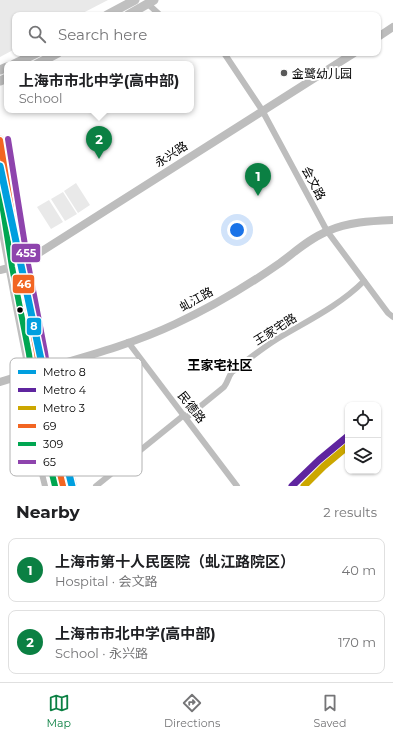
<!DOCTYPE html>
<meta charset="utf-8">
<style>
body{margin:0;font-family:Montserrat,"Noto Sans SC",sans-serif;background:#f2f2f2;color:#202124}
.controls{position:absolute;right:12px;bottom:12px;display:grid;overflow:hidden;border-radius:8px;box-shadow:0 1px 3px #0004}
.controls button{width:36px;height:36px;display:grid;place-items:center;padding:0;border:0;border-bottom:1px solid #e0e0e0;background:#fff;color:#202124;font:20px sans-serif}
.you{position:absolute;left:237px;top:230px;width:14px;height:14px;margin:-10px;border:3px solid #fff;border-radius:50%;background:#1a73e8;box-shadow:0 0 0 6px #1a73e833}
.badge{display:grid;place-items:center;width:26px;height:26px;border-radius:50%;background:#0b8043;color:#fff;font-size:13px;font-weight:700}
.pin{position:absolute;translate:-50% -33px;filter:drop-shadow(0 1px 2px #0008)}
.pin::after{content:'';position:absolute;top:21px;width:14px;height:12px;background:inherit;clip-path:polygon(0 0,100% 0,50% 100%)}
.popup{position:absolute;left:4px;top:61px;width:190px;height:52px;box-sizing:border-box;display:grid;place-content:center;border-radius:8px;background:#fff;filter:drop-shadow(0 1px 3px #0005);font-size:13px;white-space:nowrap;color:#757577}
.popup b{font-size:15px;color:#202124}
.popup::after{content:'';position:absolute;left:50%;top:100%;margin-left:-8px;border:8px solid transparent;border-top-color:#fff}
.list{margin:0;padding:0;list-style:none}
h2{display:flex;justify-content:space-between;align-items:center;height:52px;margin:0;padding:0 16px;font-size:17px}
h2 small{font-size:13px;font-weight:400;color:#757577}
.list li{display:grid;grid-template-columns:26px 1fr auto;gap:12px;align-items:center;box-sizing:border-box;height:64px;margin:0 8px 8px;padding:0 8px;border:1px solid #e0e0e0;border-radius:8px}
.list b{display:block;font-size:15px;white-space:nowrap}
.list p{margin:0;font-size:13px;white-space:nowrap;color:#757577}
.list em{font-size:13px;font-style:normal;color:#757577}
.icon{flex:none;width:22px;height:22px;fill:none;stroke:currentColor;stroke-width:2;stroke-linecap:round;stroke-linejoin:round}
.map{position:relative;flex:none;width:393px;height:486px;overflow:hidden}
.search{position:absolute;background:#fff;box-shadow:0 1px 3px #0004;left:12px;right:12px;top:12px;height:44px;display:flex;align-items:center;gap:10px;box-sizing:border-box;padding:0 14px;border-radius:8px;color:#757577;font-size:15px}
.sheet{height:196px;background:#fff}
nav{display:flex;justify-content:space-around;align-items:center;box-sizing:border-box;height:56px;border-top:1px solid #e0e0e0;background:#fff;font-size:11px;color:#757577}
nav a{display:grid;justify-items:center;gap:2px}
nav .on{color:#0b8043}
.map>svg:first-child{display:block}
.green{fill:#e9e9e9}
.lines{fill:none;stroke-linecap:round;stroke-linejoin:round}
.minor{stroke:#bdbdbd;stroke-width:6}
.tertiary{stroke:#bdbdbd;stroke-width:8}
.secondary{stroke:#c0c0c0;stroke-width:9}
.bus-1-casing{stroke:#fff;stroke-width:9}
.bus-2-casing{stroke:#fff;stroke-width:9}
.bus-3-casing{stroke:#fff;stroke-width:9}
.bus-1{stroke:#f26522;stroke-width:6}
.bus-2{stroke:#00a651;stroke-width:6}
.bus-3{stroke:#8e44ad;stroke-width:6}
.metro-1-casing{stroke:#fff;stroke-width:10}
.metro-2-casing{stroke:#fff;stroke-width:10}
.metro-3-casing{stroke:#fff;stroke-width:10}
.metro-1{stroke:#009fdf;stroke-width:7}
.metro-2{stroke:#5f259f;stroke-width:7}
.metro-3{stroke:#cca700;stroke-width:7}
.poi-dot{fill:#595959;stroke:#fff;stroke-width:1.5}
.bus-dot{fill:#000;stroke:#fff;stroke-width:1.5}
.labels{text-anchor:middle;dominant-baseline:central;stroke-width:4;stroke-linejoin:round;paint-order:stroke}
.poi-label{font-size:12px;fill:#000;stroke:#fff;text-anchor:start}
.street-label{font-size:12px;fill:#000;stroke:#fff}
.neighbourhood-label{font-size:13px;font-weight:bold;fill:#000;stroke:#fff}
.key{fill:#fff;stroke:#b2b2b2;stroke-width:1}
.key-label{font-size:11px;fill:#000}
.line-badge{stroke:#fff;stroke-width:1.5}
.badge-label{font-size:11px;text-anchor:middle;font-weight:bold;fill:#fff}
</style>
<div class="map">
<svg width="393" height="486" viewBox="0 0 393 486">
<rect width="100%" height="100%" fill="#fff"/>
<g class="green">
<path d="M0 0H108L79 15H15V49L0 57Z"/>
<path d="M76 183 90 205 78 213 64 191Z"/>
<path d="M63 192 77 214 65 221 51 199Z"/>
<path d="M49 200 63 222 51 229 37 207Z"/>
</g>
<g class="lines">
<g class="minor">
<path d="M148 4 160 15"/>
<path d="M224 53 262 110 327 231 388 313 393 317"/>
<path d="M128 342 237 486"/>
<path d="M186 418 224 387C228 382 228 377 232 372 246 361 261 349 277 339 307 321 339 306 364 281"/>
<path d="M53 444 67 458 74 486"/>
<path d="M45 445 40 466 45 486"/>
<path d="M96 486 184 415"/>
</g>
<g class="tertiary">
<path d="M378 37 393 27"/>
<path d="M0 270 20 265 354 53"/>
<path d="M0 382C58 363 120 350 175 324 212 307 247 286 280 263 295 252 310 238 328 231 348 222 371 221 393 220"/>
</g>
<g class="secondary">
<path d="M107 15 135 0"/>
<path d="M128 15 154 0"/>
<path d="M14 64 37 53"/>
<path d="M37 64 58 53"/>
<path d="M0 70 7 67"/>
<path d="M0 81 7 78"/>
<path d="M0 140 20 265 37 353 46 416 52 442 63 486"/>
<path d="M0 214C17 305 33 396 57 486"/>
</g>
<defs>
<path id="bus-1" d="M0 140 20 265 37 353 46 416 63 486"/>
<path id="bus-2" d="M0 191 12 267 29 354 38 417 55 486"/>
<path id="bus-3" d="M8 139 28 264 45 352 54 415 71 484"/>
</defs>
<use href="#bus-1" class="bus-1-casing"/>
<use href="#bus-2" class="bus-2-casing"/>
<use href="#bus-3" class="bus-3-casing"/>
<use href="#bus-1" class="bus-1"/>
<use href="#bus-2" class="bus-2"/>
<use href="#bus-3" class="bus-3"/>
<defs>
<path id="metro-1" d="M0 166 43 369 72 486"/>
<path id="metro-2" d="M292 486 319 460 348 436"/>
<path id="metro-3" d="M304 486 324 466 348 446"/>
</defs>
<use href="#metro-1" class="metro-1-casing"/>
<use href="#metro-2" class="metro-2-casing"/>
<use href="#metro-3" class="metro-3-casing"/>
<use href="#metro-1" class="metro-1"/>
<use href="#metro-2" class="metro-2"/>
<use href="#metro-3" class="metro-3"/>
</g>
<circle class="poi-dot" cx="284" cy="73" r="4"/>
<circle class="bus-dot" cx="20" cy="310" r="3.5"/>
<g class="labels">
<g class="poi-label">
<text x="292" y="73">金鹭幼儿园</text>
</g>
<g class="street-label">
<text transform="translate(171 154) rotate(-33)">永兴路</text>
<text transform="translate(314 183) rotate(62)">会文路</text>
<text transform="translate(196 299) rotate(-29)">虬江路</text>
<text transform="translate(275 329) rotate(-32)">王家宅路</text>
<text transform="translate(192 407) rotate(52)">民德路</text>
</g>
<g class="neighbourhood-label">
<text x="220" y="365">王家宅社区</text>
</g>
</g>
<rect x="10" y="358" width="132" height="118" rx="6" class="key"/>
<rect x="18" y="370" width="18" height="4" fill="#009fdf"/>
<rect x="18" y="388" width="18" height="4" fill="#5f259f"/>
<rect x="18" y="406" width="18" height="4" fill="#cca700"/>
<rect x="18" y="424" width="18" height="4" fill="#f26522"/>
<rect x="18" y="442" width="18" height="4" fill="#00a651"/>
<rect x="18" y="460" width="18" height="4" fill="#8e44ad"/>
<g class="key-label">
<text x="43" y="376">Metro 8</text>
<text x="43" y="394">Metro 4</text>
<text x="43" y="412">Metro 3</text>
<text x="43" y="430">69</text>
<text x="43" y="448">309</text>
<text x="43" y="466">65</text>
</g>
<g class="line-badge">
<rect x="11" y="243" width="30" height="20" rx="4" fill="#8e44ad"/>
<rect x="12" y="274" width="23" height="20" rx="4" fill="#f26522"/>
<rect x="26" y="317" width="16" height="19" rx="4" fill="#009fdf"/>
</g>
<g class="badge-label">
<text x="26" y="257">455</text>
<text x="24" y="288">46</text>
<text x="34" y="330">8</text>
</g>
</svg>
<div class="controls">
<button><svg class="icon" aria-label="locate" viewBox="0 0 24 24"><circle cx="12" cy="12" r="6"/><path d="M12 2v4M12 18v4M2 12h4M18 12h4"/></svg></button>
<button><svg class="icon" aria-label="layers" viewBox="0 0 24 24"><path d="M12 4l9 5-9 5-9-5zM3 14l9 5 9-5"/></svg></button>
</div>
<div class="you"></div>
<div class="pin badge" style="left:258px;top:196px">1</div>
<div class="pin badge" style="left:99px;top:159px">2</div>
<div class="popup"><b>上海市市北中学(高中部)</b>School</div>
<div class="search"><svg class="icon" aria-label="search" viewBox="0 0 24 24"><circle cx="10" cy="10" r="6"/><path d="M15 15l6 6"/></svg>Search here</div>
</div>
<section class="sheet">
<h2>Nearby<small>2 results</small></h2>
<ul class="list">
<li><span class="badge">1</span><div><b>上海市第十人民医院（虬江路院区）</b><p>Hospital · 会文路</p></div><em>40 m</em></li>
<li><span class="badge">2</span><div><b>上海市市北中学(高中部)</b><p>School · 永兴路</p></div><em>170 m</em></li>
</ul>
</section>
<nav>
<a class="on"><svg class="icon" aria-label="map" viewBox="0 0 24 24"><path d="M3 6l6-2 6 2 6-2v14l-6 2-6-2-6 2zM9 4v14M15 6v14"/></svg>Map</a>
<a><svg class="icon" aria-label="directions" viewBox="0 0 24 24"><path d="M12 3l9 9-9 9-9-9zM9 14v-3h6M13 9l2 2-2 2"/></svg>Directions</a>
<a><svg class="icon" aria-label="saved" viewBox="0 0 24 24"><path d="M7 4h10v16l-5-4-5 4z"/></svg>Saved</a>
</nav>
